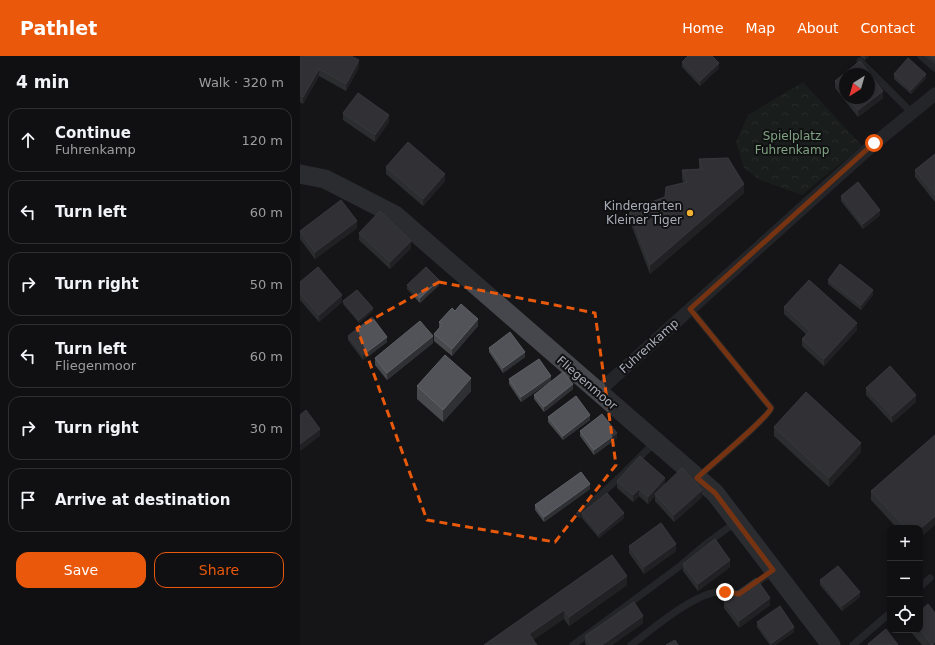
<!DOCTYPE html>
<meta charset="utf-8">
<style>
body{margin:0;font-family:"DejaVu Sans",sans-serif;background:#1e1e20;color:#f1f3f6}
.controls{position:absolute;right:12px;bottom:12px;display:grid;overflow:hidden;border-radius:8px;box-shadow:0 2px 6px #0003}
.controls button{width:36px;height:36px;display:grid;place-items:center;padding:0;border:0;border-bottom:1px solid #303032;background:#101012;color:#f1f3f6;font:20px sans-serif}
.compass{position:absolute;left:539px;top:12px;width:36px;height:36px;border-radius:50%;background:#101012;box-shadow:0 2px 6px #0003;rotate:217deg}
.stop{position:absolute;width:12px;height:12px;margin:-9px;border:3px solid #ea580c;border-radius:50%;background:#fff}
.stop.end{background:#ea580c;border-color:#fff;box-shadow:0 1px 4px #0008}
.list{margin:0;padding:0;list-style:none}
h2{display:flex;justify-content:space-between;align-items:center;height:52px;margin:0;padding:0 16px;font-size:17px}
h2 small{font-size:13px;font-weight:400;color:#9c9d9f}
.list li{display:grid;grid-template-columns:26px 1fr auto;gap:12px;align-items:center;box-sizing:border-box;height:64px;margin:0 8px 8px;padding:0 8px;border:1px solid #303032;border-radius:12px}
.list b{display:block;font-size:15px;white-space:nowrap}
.list p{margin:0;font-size:13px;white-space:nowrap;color:#9c9d9f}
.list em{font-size:13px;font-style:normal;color:#9c9d9f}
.actions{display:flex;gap:8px;padding:12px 16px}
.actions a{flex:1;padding:9px 0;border:1px solid #ea580c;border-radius:12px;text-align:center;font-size:14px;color:#ea580c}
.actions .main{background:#ea580c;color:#fff}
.icon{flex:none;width:22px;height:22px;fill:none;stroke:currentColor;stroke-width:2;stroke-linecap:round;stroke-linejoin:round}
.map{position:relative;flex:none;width:635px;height:589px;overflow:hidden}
header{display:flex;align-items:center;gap:24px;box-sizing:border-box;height:56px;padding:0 20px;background:#ea580c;color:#fff}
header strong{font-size:19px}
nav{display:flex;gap:22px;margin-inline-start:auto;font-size:14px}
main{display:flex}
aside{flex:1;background:#101012}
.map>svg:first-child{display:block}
.park{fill:url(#park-crowns)}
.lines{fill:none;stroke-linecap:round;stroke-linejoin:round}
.lane{stroke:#37383d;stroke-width:7}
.street{stroke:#37383d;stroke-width:13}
.secondary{stroke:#45474d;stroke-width:19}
.wall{fill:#47494d;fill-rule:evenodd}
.shaded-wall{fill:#2f3033}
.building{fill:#525359;stroke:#5f6168}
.route{stroke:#ea580c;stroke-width:5}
.marked{fill:none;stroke:#e8590c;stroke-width:3;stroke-dasharray:8 5;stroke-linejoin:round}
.poi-dot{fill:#f2b134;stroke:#111113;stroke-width:1.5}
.labels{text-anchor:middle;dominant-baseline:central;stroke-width:4;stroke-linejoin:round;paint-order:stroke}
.park-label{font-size:12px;fill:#7fa381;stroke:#111113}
.poi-label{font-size:12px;fill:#a8adb8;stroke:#111113;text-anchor:end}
.street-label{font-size:12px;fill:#a8adb8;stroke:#111113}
</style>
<header>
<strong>Pathlet</strong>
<nav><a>Home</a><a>Map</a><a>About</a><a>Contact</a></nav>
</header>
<main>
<aside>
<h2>4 min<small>Walk · 320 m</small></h2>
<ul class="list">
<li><svg class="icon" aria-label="ahead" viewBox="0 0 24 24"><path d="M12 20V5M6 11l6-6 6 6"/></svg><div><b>Continue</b><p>Fuhrenkamp</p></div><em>120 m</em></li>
<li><svg class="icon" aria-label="left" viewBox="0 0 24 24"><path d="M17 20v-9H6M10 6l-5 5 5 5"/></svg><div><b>Turn left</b></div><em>60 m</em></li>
<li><svg class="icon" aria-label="right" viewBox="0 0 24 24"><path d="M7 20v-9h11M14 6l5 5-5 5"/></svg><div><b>Turn right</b></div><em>50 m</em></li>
<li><svg class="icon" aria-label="left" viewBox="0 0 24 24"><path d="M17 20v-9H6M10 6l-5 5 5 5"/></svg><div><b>Turn left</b><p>Fliegenmoor</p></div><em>60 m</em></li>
<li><svg class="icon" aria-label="right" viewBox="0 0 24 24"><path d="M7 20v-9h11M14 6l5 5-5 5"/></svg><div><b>Turn right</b></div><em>30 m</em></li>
<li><svg class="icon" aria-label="arrive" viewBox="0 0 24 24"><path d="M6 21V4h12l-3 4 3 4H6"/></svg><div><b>Arrive at destination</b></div></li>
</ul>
<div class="actions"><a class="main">Save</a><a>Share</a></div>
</aside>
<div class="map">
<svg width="635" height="589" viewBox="0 0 635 589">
<defs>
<pattern id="park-crowns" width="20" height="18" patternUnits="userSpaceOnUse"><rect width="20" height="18" fill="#1e261f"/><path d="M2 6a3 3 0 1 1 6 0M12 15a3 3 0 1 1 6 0" fill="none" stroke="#3c433d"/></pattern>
</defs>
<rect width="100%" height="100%" fill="#161618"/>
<path class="park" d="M503 26 562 90 502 139 460 124 444 112 436 86 448 59Z"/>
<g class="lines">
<g class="lane">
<path d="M621 0 635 12"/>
<path d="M560 5 612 57"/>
<path d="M390 253 471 352C469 361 409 411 397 422"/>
<path d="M280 458 324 417 355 386"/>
<path d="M451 531 473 515"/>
<path d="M620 531 630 522"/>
<path d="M273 589 380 510 407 487 436 466"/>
<path d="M331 589C354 572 386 544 412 537 422 534 435 540 442 537"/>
<path d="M553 589 590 557"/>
</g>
<path class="street" d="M298 336 575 87 635 38"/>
<path class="secondary" d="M0 118 25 123 95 159 415 437 531 589"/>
</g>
<g class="wall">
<path d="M0 0 59 11 46 35 19 20 3 48 0 46Z"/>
<path d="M560 0H569L565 4Z"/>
<path d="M624 0H635V8Z"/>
<path d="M560 5 583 35V42L558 61 535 32V25ZM545 18H569V42H545Z"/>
<path d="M382 6 419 12 400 30 382 11Z"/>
<path d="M594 18 626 22 611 38 594 23Z"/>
<path d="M43 57 89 66 75 86 43 64Z"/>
<path d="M635 98V146L615 121V114Z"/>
<path d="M399 103 444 137 350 218 329 163V154L365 141 384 127 382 123V114L399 113Z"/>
<path d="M86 111 145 125 123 150 86 118Z"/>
<path d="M541 140 580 159 563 173 541 145Z"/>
<path d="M57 172 15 203 0 183V175Z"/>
<path d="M59 177 111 192 90 213 59 184Z"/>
<path d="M528 224 573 239 561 254 528 228Z"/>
<path d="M0 226 42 246 19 266 0 244Z"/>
<path d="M107 229H139L120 247 107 233Z"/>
<path d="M43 245 73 255 59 267 43 248Z"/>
<path d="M484 251 557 274 524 310 502 290V283L506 278 484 258Z"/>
<path d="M139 266 178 270 152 300 134 285V278L139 272Z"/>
<path d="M48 280 87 286 63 304 48 284Z"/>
<path d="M133 287 87 324 75 309V302Z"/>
<path d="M189 292 225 301 203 317 189 296Z"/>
<path d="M209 323 251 325 221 346 209 328Z"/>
<path d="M117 330 171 335 143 366 117 343Z"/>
<path d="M566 332 616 346 592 367 566 339Z"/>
<path d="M273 333 244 356 234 343V339Z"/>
<path d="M248 361 290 364 263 384 248 366Z"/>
<path d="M474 371 561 396 529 431 474 380Z"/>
<path d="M280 375 317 382 294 399 280 380Z"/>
<path d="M317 425 364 429 402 441 374 466 355 445V440L348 448 339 440 333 446 317 432Z"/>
<path d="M290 433 244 466 235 454V449Z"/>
<path d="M571 435 620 472H597L571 444Z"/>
<path d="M282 457 324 462 299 482 282 462Z"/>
<path d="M329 490 376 495 344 518 329 497Z"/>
<path d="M312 499 327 529 269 570 264 563 184 589Z"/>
<path d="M383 508 430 511 398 535 383 515Z"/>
<path d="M520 524 560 541 542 555 520 529Z"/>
<path d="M424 545 470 549 439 572 424 552Z"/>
<path d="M457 566 494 576 475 589H470L457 571Z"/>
<path d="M343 567 312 589H286L285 587V580Z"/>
<path d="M610 574H620L635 589H622L610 575Z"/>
</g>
<g class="shaded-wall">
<path d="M565 0H569L565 4Z"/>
<path d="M59 4V11L46 35V28Z"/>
<path d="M419 7V12L400 30V25Z"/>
<path d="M19 13V20L3 48V41Z"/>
<path d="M626 18V22L611 38V34Z"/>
<path d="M583 35V42L558 61V54Z"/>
<path d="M89 59V66L75 86V79Z"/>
<path d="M145 118V125L123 150V143Z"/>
<path d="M444 128V137L350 218V209Z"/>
<path d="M580 154V159L563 173V168Z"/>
<path d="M57 165V172L15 203V196Z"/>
<path d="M111 185V192L90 213V206Z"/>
<path d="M139 224V229L120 247V242Z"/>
<path d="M573 234V239L561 254V249Z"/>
<path d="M42 239V246L19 266V259Z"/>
<path d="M73 252V255L59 267V264Z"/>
<path d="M178 263V270L152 300V293Z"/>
<path d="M557 267V274L524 310V303Z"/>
<path d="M133 280V287L87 324V317Z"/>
<path d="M87 281V286L63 304V299Z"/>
<path d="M225 296V301L203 317V312Z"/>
<path d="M251 320V325L221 346V341Z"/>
<path d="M171 322V335L143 366V354Z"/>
<path d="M273 328V333L244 356V351Z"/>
<path d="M616 339V346L592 367V360Z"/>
<path d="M290 359V364L263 384V380Z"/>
<path d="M20 373V380L0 395V388Z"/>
<path d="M317 377V382L294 399V394Z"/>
<path d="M561 387V396L529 431V422Z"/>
<path d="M365 422V429L355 438V440L348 448V441Z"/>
<path d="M290 428V433L244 466V461Z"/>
<path d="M339 433V440L333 446V439Z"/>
<path d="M402 434V441L374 466V459Z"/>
<path d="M324 457V462L299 482V478Z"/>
<path d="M635 460V469L620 482V473Z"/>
<path d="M376 488V495L344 518V511Z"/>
<path d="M430 504V511L398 535V528Z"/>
<path d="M327 520V529L269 570V561Z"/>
<path d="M560 536V541L542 555V550Z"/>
<path d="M470 542V549L439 572V565Z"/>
<path d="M264 554V563L229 587V578Z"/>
<path d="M343 560V567L312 589H302Z"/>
<path d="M494 571V576L475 589H472V587Z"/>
</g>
<g class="building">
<path d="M0 0H51L59 4 46 28 19 13 3 41 0 39Z"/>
<path d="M388 0H412L419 7 400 25 382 6Z"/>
<path d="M630 0H635V4Z"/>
<path d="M608 2 626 18 611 34 594 18Z"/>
<path d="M560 5 583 35 558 54 548 42H569V18H545V38L535 25Z"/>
<path d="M58 37 89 59 75 79 43 57Z"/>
<path d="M108 86 145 118 123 143 86 111Z"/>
<path d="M635 98V139L615 114Z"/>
<path d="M428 102 444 128 350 209 329 154 365 141 366 131 387 126 382 114 402 113 399 103Z"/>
<path d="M558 126 580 154 563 168 541 140Z"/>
<path d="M41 144 57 165 15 196 0 175Z"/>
<path d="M80 155 111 185 90 206 59 177Z"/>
<path d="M540 208 573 234 561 249 528 224Z"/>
<path d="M18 211 42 239 19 259 0 237V226Z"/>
<path d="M126 211 139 224 120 242 107 229Z"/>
<path d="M509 224 557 267 524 303 502 283 510 275 484 251Z"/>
<path d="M57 234 73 252 59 264 43 245Z"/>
<path d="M161 248 178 263 152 293 134 278 142 269 139 266 152 252 155 255Z"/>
<path d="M72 261 87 281 63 299 48 280Z"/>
<path d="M120 265 133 280 87 317 75 302Z"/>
<path d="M210 276 225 296 203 312 189 292Z"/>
<path d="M145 299 171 322 143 354 117 330Z"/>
<path d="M239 303 251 320 221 341 209 323Z"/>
<path d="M590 310 616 339 592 360 566 332Z"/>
<path d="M263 316 273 328 244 351 234 339Z"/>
<path d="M506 336 561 387 529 422 474 371Z"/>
<path d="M276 340 290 359 263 380 248 361Z"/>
<path d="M6 354 20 373 0 388V359Z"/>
<path d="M302 358 317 377 294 394 280 375Z"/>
<path d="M635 379V460L620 473V472H606L571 435Z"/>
<path d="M340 400 365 422 348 441 339 433 333 439 317 425Z"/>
<path d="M382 412 402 434 374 459 355 438Z"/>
<path d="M281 416 290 428 244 461 235 449Z"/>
<path d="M307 437 324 457 299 478 282 457Z"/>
<path d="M361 467 376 488 344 511 329 490Z"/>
<path d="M415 483 430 504 398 528 383 508Z"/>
<path d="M312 499 327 520 269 561 264 554 229 578 237 589H184Z"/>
<path d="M538 510 560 536 542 550 520 524Z"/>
<path d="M456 522 470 542 439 565 424 545Z"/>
<path d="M334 546 343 560 302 589H291L285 580Z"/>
<path d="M628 548 635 557V586L632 589 620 574V555Z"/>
<path d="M480 550 494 571 472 587 457 566Z"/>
<path d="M586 573 598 589H569L568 588Z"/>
<path d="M375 584 378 589H366Z"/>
</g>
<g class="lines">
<path class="route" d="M425 536 439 538 473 514 415 437 397 422C408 411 469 361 471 352L390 253 574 87"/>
</g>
<path d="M0 0H635V589H0ZM139 226 295 257 316 409 255 486 127 464 57 272Z" fill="#161618" fill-opacity=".55" fill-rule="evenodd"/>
<path class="marked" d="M139 226 295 257 316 409 255 486 127 464 57 272Z"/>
<circle class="poi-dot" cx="390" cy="157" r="4"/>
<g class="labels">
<g class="park-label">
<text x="492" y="80">Spielplatz<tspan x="492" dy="14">Fuhrenkamp</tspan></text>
</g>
<g class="poi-label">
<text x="382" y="150">Kindergarten<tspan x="382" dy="14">Kleiner Tiger</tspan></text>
</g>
<g class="street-label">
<text transform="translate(349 290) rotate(-42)">Fuhrenkamp</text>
<text transform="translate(287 327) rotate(41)">Fliegenmoor</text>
</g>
</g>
</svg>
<div class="controls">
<button>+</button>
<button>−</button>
<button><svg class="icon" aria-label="locate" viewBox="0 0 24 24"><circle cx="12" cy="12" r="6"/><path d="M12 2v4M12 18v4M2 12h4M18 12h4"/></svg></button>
</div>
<svg class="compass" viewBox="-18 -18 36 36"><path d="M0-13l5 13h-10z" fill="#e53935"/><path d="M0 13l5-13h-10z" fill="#9c9d9f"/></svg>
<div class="stop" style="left:574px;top:87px"></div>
<div class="stop end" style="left:425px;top:536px"></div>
</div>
</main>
